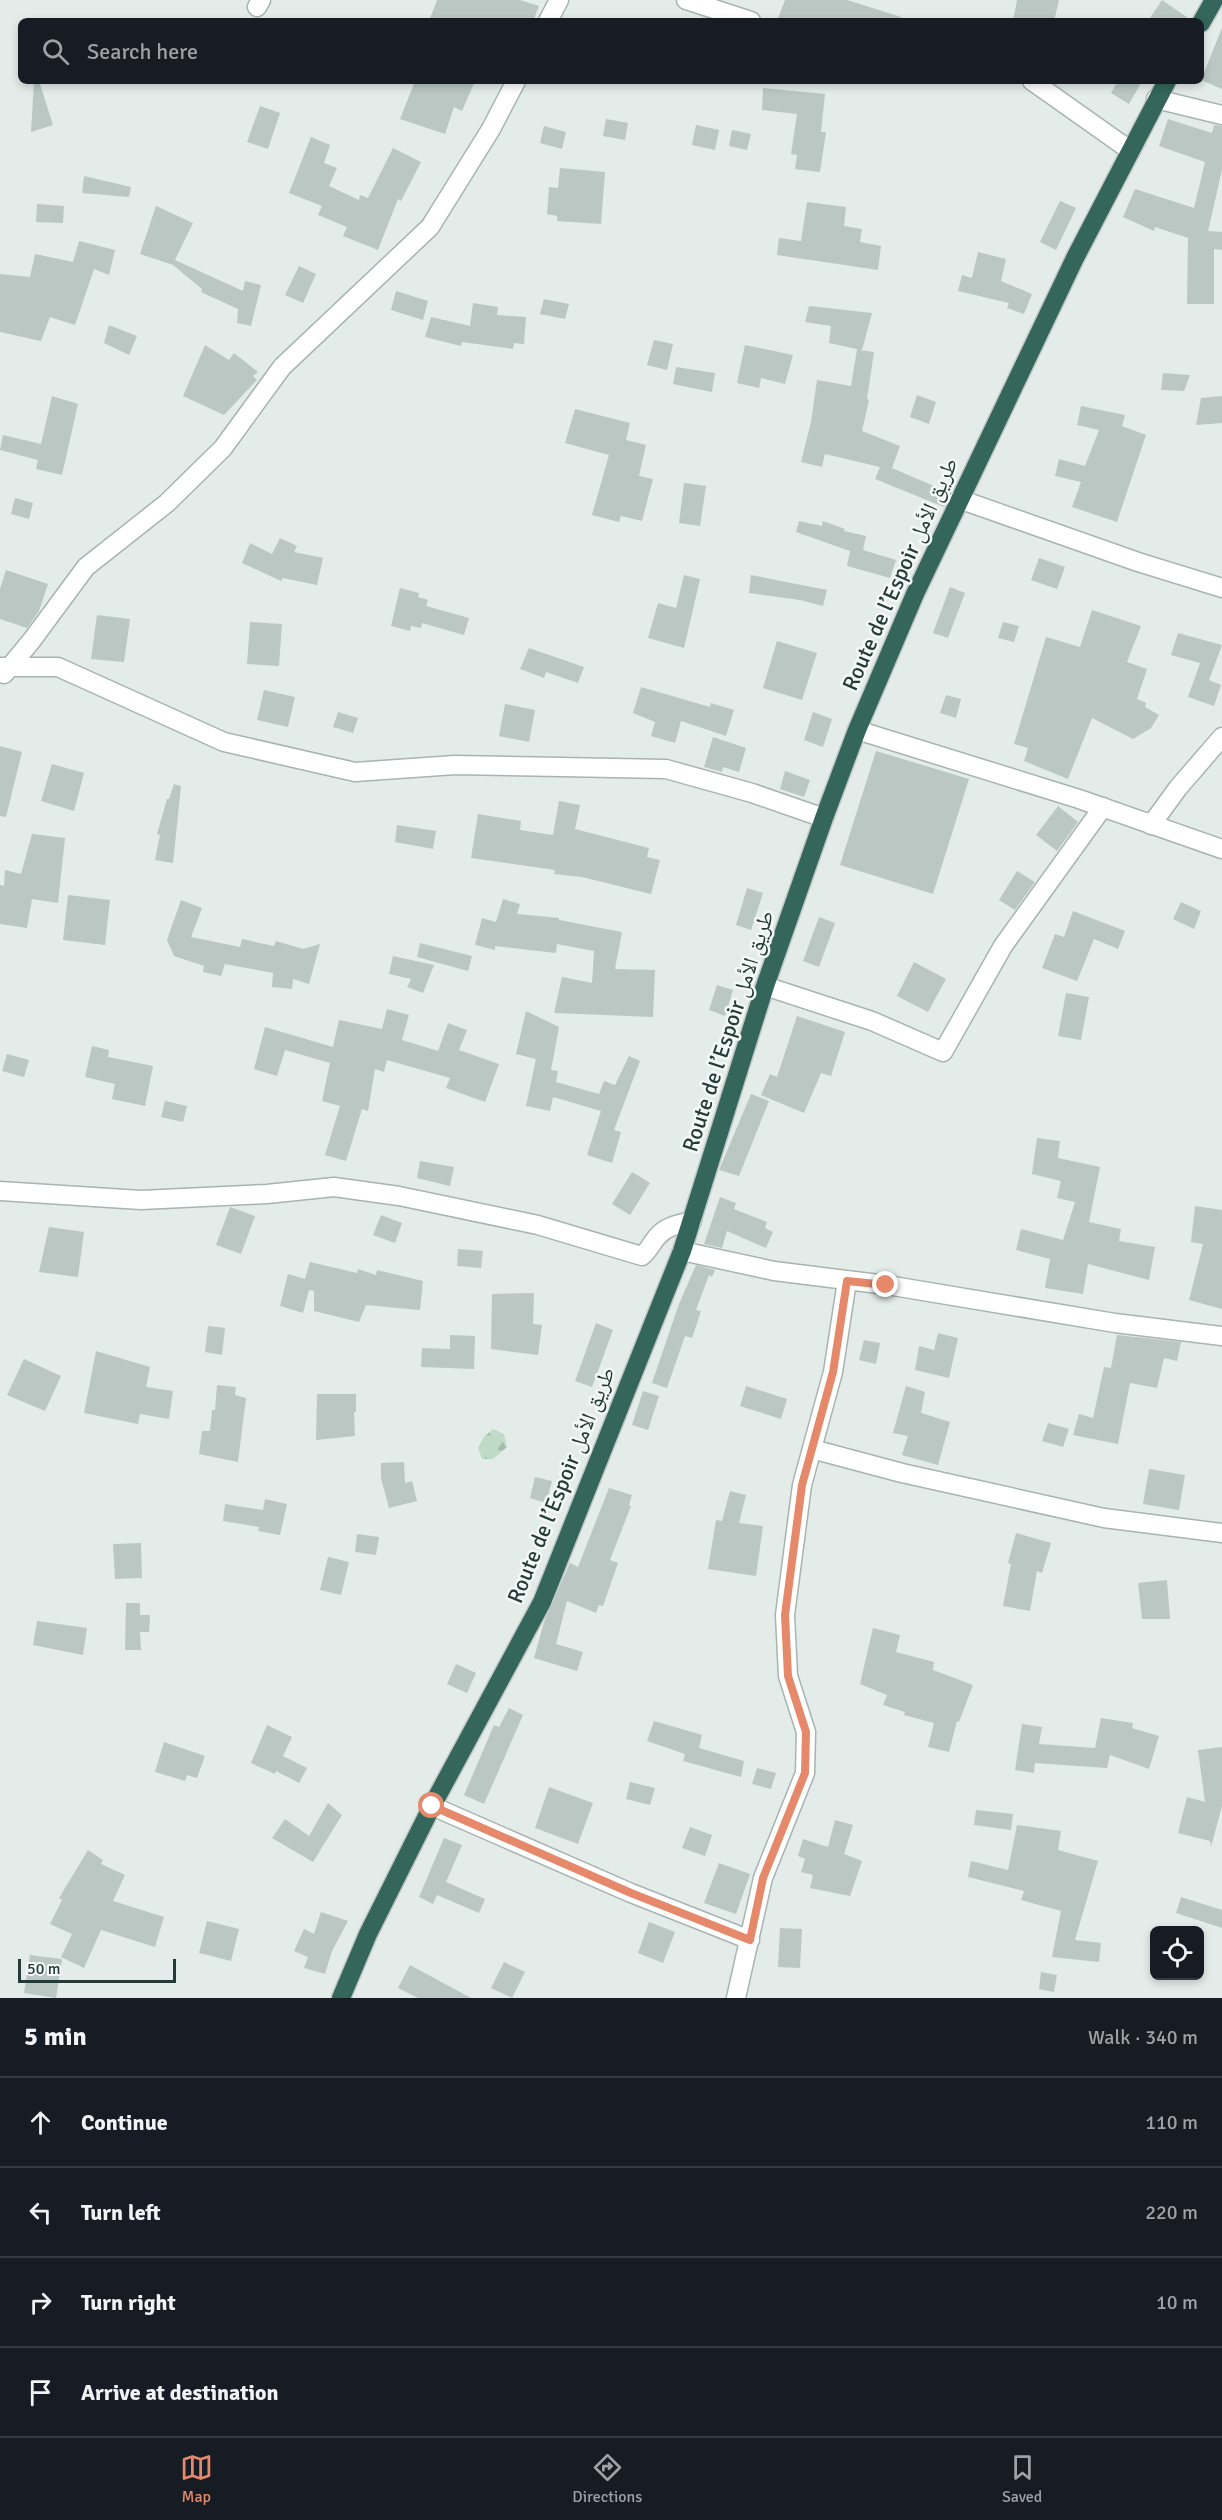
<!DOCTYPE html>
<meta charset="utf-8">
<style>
body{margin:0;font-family:Signika,"Noto Naskh Arabic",sans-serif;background:#242831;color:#f1f3f6}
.controls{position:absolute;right:18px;bottom:18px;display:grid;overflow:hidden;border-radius:9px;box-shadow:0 3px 9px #0003}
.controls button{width:54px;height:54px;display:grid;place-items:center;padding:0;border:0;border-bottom:2px solid #363941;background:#171b24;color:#f1f3f6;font:30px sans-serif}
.scale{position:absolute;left:18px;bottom:15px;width:158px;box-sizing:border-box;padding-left:6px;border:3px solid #253c36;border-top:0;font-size:16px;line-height:21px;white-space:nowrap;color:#253c36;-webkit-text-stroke:4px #f4f9f7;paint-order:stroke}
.stop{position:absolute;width:18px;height:18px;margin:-14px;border:4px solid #e5896a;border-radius:50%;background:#fff}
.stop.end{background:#e5896a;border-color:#fff;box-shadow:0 2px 6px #0008}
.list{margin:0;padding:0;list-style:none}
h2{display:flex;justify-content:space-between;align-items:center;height:78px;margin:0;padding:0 24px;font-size:26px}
h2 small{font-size:20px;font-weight:400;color:#9ea1a6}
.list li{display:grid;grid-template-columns:39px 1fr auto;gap:18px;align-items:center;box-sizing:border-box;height:90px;padding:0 24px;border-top:2px solid #363941}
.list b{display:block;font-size:22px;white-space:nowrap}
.list em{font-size:20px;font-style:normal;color:#9ea1a6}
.icon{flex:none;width:33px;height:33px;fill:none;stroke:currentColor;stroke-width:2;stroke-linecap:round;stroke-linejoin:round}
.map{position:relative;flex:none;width:1222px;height:1998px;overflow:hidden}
.search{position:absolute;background:#171b24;box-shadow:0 3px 9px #0003;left:18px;right:18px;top:18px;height:66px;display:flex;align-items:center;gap:15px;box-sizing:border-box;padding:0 21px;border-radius:9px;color:#9ea1a6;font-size:22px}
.sheet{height:438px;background:#171b24}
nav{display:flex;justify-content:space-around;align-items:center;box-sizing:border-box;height:84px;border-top:2px solid #363941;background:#171b24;font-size:16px;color:#9ea1a6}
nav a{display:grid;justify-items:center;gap:3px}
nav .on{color:#e5896a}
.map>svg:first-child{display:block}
.forest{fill:url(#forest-firs)}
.building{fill:#bac7c2}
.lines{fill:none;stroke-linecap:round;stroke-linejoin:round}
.street-casing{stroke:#a7b4b0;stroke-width:21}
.highway-casing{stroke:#c2c8c7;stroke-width:21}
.street{stroke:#fff;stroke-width:18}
.highway{stroke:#34665c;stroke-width:18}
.route{stroke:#e5896a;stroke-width:8}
.labels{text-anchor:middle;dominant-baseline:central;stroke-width:5;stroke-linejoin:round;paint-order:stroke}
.street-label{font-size:22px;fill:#253c36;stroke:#f4f9f7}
</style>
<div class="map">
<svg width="1222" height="1998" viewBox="0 0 1222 1998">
<defs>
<pattern id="forest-firs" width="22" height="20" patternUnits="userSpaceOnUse" patternTransform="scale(1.5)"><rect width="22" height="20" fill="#bfdbc7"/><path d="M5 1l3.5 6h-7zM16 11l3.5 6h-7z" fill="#a4bdac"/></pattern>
</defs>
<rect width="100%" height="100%" fill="#e4ece9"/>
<path class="forest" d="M493 1429 504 1434 507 1447 493 1459H482L478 1448 483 1438Z"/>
<g class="building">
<path d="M437 0H520L539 6 533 21H429Z"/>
<path d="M785 0H847L901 17V21H777Z"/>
<path d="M1017 0H1059L1054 21H1013Z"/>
<path d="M1162 0 1191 20 1190 21H1148Z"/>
<path d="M1222 28V89L1201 80Z"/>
<path d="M34 81H39L53 125 31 132Z"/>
<path d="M415 81H475L462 111 454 107 445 134 400 119Z"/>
<path d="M1118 81H1142L1129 104 1111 93Z"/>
<path d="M763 88 825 94 821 132H826L820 172 795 169 797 155 791 154 797 114 762 110Z"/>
<path d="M260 106 280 113 268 149 247 142Z"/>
<path d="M606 119 628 123 625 140 603 136Z"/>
<path d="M1168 119 1212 133 1214 125 1222 126V170L1208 231 1222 232V250L1214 249V304H1187L1188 238 1155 227 1154 231 1123 217 1135 189 1194 208 1205 162 1159 146Z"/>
<path d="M696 125 719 130 715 150 692 145Z"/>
<path d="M544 126 566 132 562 149 540 143Z"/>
<path d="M732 130 751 134 747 150 729 146Z"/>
<path d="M311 137 330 145 324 163 337 168 329 186 359 200 360 195 368 198 393 148 421 162 401 201 398 199 378 250 343 236 347 227 318 215 322 206 289 193Z"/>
<path d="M560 168 605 172 601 224 557 221V216L547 214 549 187 558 188Z"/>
<path d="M84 176 131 187 129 197 82 193Z"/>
<path d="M1060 201 1076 208 1056 250 1040 242Z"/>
<path d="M807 202 846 207 844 226 862 229 860 242 881 246 878 270 777 255 779 238 801 241Z"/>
<path d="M37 204 64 206 63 223 36 222Z"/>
<path d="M156 206 193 223 175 260 243 291 245 281 261 285 251 326 237 323 238 309 201 292 202 289 173 265 140 254Z"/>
<path d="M79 241 115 250 109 275 94 269 75 325 50 317 41 341 0 332V274L30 277 35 254 73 262Z"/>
<path d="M978 252 1006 259 1001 281 1032 294 1024 314 1007 308 1009 303 958 291 962 275 972 278Z"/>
<path d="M299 266 316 274 303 303 285 295Z"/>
<path d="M396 291 428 301 423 320 391 310Z"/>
<path d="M544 299 569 304 565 319 540 314Z"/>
<path d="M473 303 498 307 497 315 526 317 524 344 514 343 513 349 462 342 461 346 425 337 431 317 470 326Z"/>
<path d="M809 306 872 313 862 350H859L874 352 867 399 869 400 862 431 900 446 892 468 950 493 944 507 875 479 880 467 825 454 822 467 801 462 811 422 817 380 851 386 857 349 829 343 831 326 805 322Z"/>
<path d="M109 325 137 336 129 355 104 343Z"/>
<path d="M654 340 673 344 667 370 647 365Z"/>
<path d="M205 345 229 360 234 353 258 372 253 376 257 380 224 415 183 396Z"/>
<path d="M745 345 793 355 785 384 761 378 759 388 737 383Z"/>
<path d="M676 367 715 373 712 392 673 384Z"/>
<path d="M1163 373 1190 375 1184 391 1161 390Z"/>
<path d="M917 395 936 402 929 424 910 417Z"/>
<path d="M52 396 78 404 62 475 36 469 38 460 0 450 3 435 41 444Z"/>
<path d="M1222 396V423L1196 425 1201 398Z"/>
<path d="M1081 406 1125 415 1122 426 1146 435 1117 522 1072 507 1081 482 1055 476 1059 459 1085 466 1099 430 1077 425Z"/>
<path d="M575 409 630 423 626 440 646 445 639 476 653 479 642 521 621 516 619 522 592 515 609 455 565 443Z"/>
<path d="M684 483 706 486 700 526 679 523Z"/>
<path d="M15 498 33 503 29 519 11 514Z"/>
<path d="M799 521 822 526 823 521 845 529 844 531 866 536 863 550 896 560 890 578 847 566 850 551 796 532Z"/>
<path d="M280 538 297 546 294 552 323 558 317 585 283 578 281 581 242 563 250 543 272 554Z"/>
<path d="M1039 558 1065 567 1057 589 1031 580Z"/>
<path d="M6 570 48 584 39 611 27 628 0 619V589Z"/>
<path d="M684 575 700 579 684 648 648 638 658 603 676 608Z"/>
<path d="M751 575 827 590 823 606 800 600 749 593Z"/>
<path d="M950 587 965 593 948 638 933 633Z"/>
<path d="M400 588 419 593 418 597 428 600 426 606 469 618 464 635 422 623 421 628 411 626 410 631 391 626Z"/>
<path d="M1092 610 1141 626 1127 662 1147 669 1137 699 1146 703 1145 707 1159 715 1151 728 1133 739 1092 718 1068 779 1024 761 1028 748 1014 744 1046 637 1080 647Z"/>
<path d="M97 615 130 619 124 662 91 659Z"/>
<path d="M250 622 282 624 279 666 247 664Z"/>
<path d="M1003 622 1019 626 1014 642 998 638Z"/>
<path d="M1178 633 1222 645 1209 680 1221 685 1214 706 1188 697 1200 663 1171 655Z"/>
<path d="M777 641 817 653 802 700 763 688Z"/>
<path d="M529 648 584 667 578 683 546 672 544 678 520 669Z"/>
<path d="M641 687 710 707 711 703 734 710 726 736 681 721 675 743 651 736 655 722 633 713Z"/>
<path d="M264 690 295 697 288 727 257 720Z"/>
<path d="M946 695 961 699 956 718 940 713Z"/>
<path d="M505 704 535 710 529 742 499 736Z"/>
<path d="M338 712 358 718 353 733 333 727Z"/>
<path d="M813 712 832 719 823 747 804 740Z"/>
<path d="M713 737 746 748 739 772 723 767 722 772 704 767Z"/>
<path d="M0 746 22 752 6 817 0 816Z"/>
<path d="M876 751 969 779 933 894 840 865Z"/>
<path d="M52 764 84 773 74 811 41 801Z"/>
<path d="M785 771 810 780 804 797 780 789Z"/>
<path d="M174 784 181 786 173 863 155 860 160 835 157 834 167 799H169Z"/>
<path d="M559 801 580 805 575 829 649 848 647 857 660 860 651 894 582 877 554 874 555 870 471 858 478 814 521 821 520 830 553 835Z"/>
<path d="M1058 806 1078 822 1057 851 1036 835Z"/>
<path d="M397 825 436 831 433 849 395 842Z"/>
<path d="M32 834 65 838 58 903 32 899 27 928 0 924V885L4 886 5 870 21 874Z"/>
<path d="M1017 871 1035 882 1015 910 999 900Z"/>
<path d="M747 888 763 893 751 930 736 925Z"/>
<path d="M68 895 110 900 105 945 63 940Z"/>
<path d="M503 899 520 904 517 914 559 918V920L622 932 615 969 655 970 653 1017 554 1013 562 977 592 983 594 951 557 944 556 953 495 946V950L475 945 482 918 496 922Z"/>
<path d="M181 900 202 908 191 937 240 947 242 939 274 946 276 941 303 949 320 944 309 984 293 979 292 989 272 987 273 973 225 964 221 976 203 972 204 966 174 956 167 940Z"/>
<path d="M1181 902 1201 911 1194 929 1173 919Z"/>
<path d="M1073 911 1125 931 1118 949 1094 939 1077 981 1042 968 1055 934 1064 937Z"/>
<path d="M819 917 835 923 819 967 803 961Z"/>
<path d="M420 943 472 956 468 971 417 957Z"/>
<path d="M393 956 434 965 423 993 407 987 411 979 389 974Z"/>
<path d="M914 962 946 979 928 1012 897 996Z"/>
<path d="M717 985 733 990 725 1016 709 1010Z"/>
<path d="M1066 993 1089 997 1081 1040 1058 1036Z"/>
<path d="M387 1009 409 1015 402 1040 438 1051 448 1023 467 1030 459 1050 499 1064 485 1102 446 1088 450 1078 387 1060 384 1072 375 1069 368 1111 362 1109 346 1161 325 1155 340 1106 322 1101 330 1063 285 1050 277 1076 254 1069 265 1027 333 1047 339 1020 382 1029Z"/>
<path d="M526 1011 559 1027 551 1070 558 1071 556 1082 599 1094 604 1081 615 1085 629 1056 640 1061 614 1130 621 1132 612 1163 587 1155 601 1111 553 1097 550 1111 526 1106 536 1059 516 1054Z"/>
<path d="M797 1016 845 1032 831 1076 821 1073 804 1113 761 1095 770 1074 777 1077Z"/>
<path d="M92 1046 109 1050 108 1057 153 1066 145 1106 112 1099 115 1084 85 1077Z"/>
<path d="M7 1054 29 1060 24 1077 2 1071Z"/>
<path d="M751 1094 769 1101 739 1176 719 1170Z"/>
<path d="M165 1101 187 1106 183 1122 161 1117Z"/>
<path d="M1037 1138 1060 1141 1058 1158 1100 1167 1089 1222 1121 1229 1119 1241 1155 1247 1149 1280 1088 1264 1083 1294 1045 1288 1050 1259 1016 1250 1021 1229 1063 1240 1075 1202 1057 1198 1061 1181 1032 1174Z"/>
<path d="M420 1161 454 1167 450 1186 417 1178Z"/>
<path d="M632 1172 650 1183 630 1215 612 1204Z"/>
<path d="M720 1197 736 1203 734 1209 767 1222 765 1228 773 1232 766 1248 727 1231 722 1248 704 1244Z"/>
<path d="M1195 1206 1222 1210V1309L1189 1300 1203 1244 1191 1242Z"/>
<path d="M230 1207 255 1216 241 1254 216 1245Z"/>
<path d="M381 1215 402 1223 395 1243 373 1235Z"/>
<path d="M49 1227 84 1232 78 1277 39 1272Z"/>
<path d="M458 1249 483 1251 481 1268 457 1266Z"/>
<path d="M310 1262 357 1273 358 1269 376 1275 377 1270 423 1281 420 1310 366 1305 359 1322 314 1311V1291L309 1290 303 1313 280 1306 288 1274 305 1279Z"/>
<path d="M696 1265 715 1270 712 1277 709 1275 696 1310 701 1311 692 1338 685 1336 667 1388 652 1383 679 1304Z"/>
<path d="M534 1293 533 1324 542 1325 538 1355 491 1349 492 1294Z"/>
<path d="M596 1323 613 1330 592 1387 575 1381Z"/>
<path d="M208 1326 225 1328 222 1355 205 1352Z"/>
<path d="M938 1333 958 1338 949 1378 915 1370 919 1346 934 1350Z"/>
<path d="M450 1335 475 1336 474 1369 421 1367 422 1348 450 1349Z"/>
<path d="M1117 1335 1181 1342 1177 1361 1164 1358 1157 1388 1130 1383 1118 1444 1073 1435 1079 1414 1093 1418 1104 1367 1111 1368Z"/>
<path d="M864 1340 880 1343 876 1364 859 1360Z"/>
<path d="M96 1351 150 1367 146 1387 173 1391 169 1419 140 1414 138 1424 84 1413Z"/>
<path d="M24 1359 61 1376 45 1411 7 1395Z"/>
<path d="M217 1385 236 1387 235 1395 246 1398 238 1462 199 1454 202 1431H210L212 1410H215Z"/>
<path d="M746 1386 787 1399 781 1419 740 1406Z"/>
<path d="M906 1386 925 1392 921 1413 950 1422 938 1465 902 1455 908 1436 893 1433Z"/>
<path d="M643 1391 659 1396 648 1430 632 1425Z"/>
<path d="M317 1394H356V1412H354L355 1436 316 1440Z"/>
<path d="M1048 1423 1069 1429 1063 1447 1042 1441Z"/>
<path d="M404 1462 405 1483 412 1481 417 1501 389 1508 381 1478V1463Z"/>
<path d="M1149 1469 1185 1475 1179 1510 1143 1504Z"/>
<path d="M535 1477 552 1481 546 1503 530 1498Z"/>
<path d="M609 1488 632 1495 629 1505 631 1506 610 1560 618 1563 603 1606 599 1605 596 1613 567 1601 556 1644 583 1652 577 1671 534 1658 544 1622 570 1563 578 1567Z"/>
<path d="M730 1491 746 1495 739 1523 763 1526 756 1576 708 1569 716 1520 722 1521Z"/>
<path d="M265 1499 287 1504 280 1535 258 1531 259 1527 223 1521 225 1504 263 1510Z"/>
<path d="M1016 1533 1051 1543 1042 1573 1037 1571 1030 1611 1003 1606 1011 1564 1008 1563Z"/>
<path d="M357 1534 379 1537 376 1555 355 1552Z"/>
<path d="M141 1543 142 1578 115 1579 113 1544Z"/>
<path d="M328 1557 349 1562 341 1595 320 1590Z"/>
<path d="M1167 1580 1170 1619H1142L1138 1583Z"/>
<path d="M126 1603H140V1615H150L149 1632H140L141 1650H125Z"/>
<path d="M37 1621 87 1628 83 1655 33 1645Z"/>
<path d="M873 1628 900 1635 896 1652 934 1662 933 1670 973 1685 959 1722 957 1721 949 1752 928 1747 934 1723 904 1715 905 1712 883 1705 887 1695 860 1684Z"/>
<path d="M456 1664 476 1673 467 1693 447 1684Z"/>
<path d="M509 1708 523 1715 484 1804 464 1795 494 1725 499 1727Z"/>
<path d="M1101 1718 1133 1723 1132 1728 1159 1736 1149 1769 1110 1755 1107 1768 1035 1763 1034 1773 1015 1770 1022 1724 1042 1727 1039 1744 1095 1748Z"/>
<path d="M654 1721 702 1735 699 1748 744 1761 741 1777 683 1761 685 1754 647 1741Z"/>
<path d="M267 1725 292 1737 283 1756 307 1768 299 1783 276 1771 275 1774 251 1763Z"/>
<path d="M164 1742 205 1756 197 1778 187 1775 185 1781 155 1772Z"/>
<path d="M1222 1747V1806L1211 1847 1210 1841 1178 1833 1187 1797 1205 1802 1198 1750Z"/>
<path d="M757 1768 776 1773 771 1789 752 1784Z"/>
<path d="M630 1782 655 1788 650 1805 626 1799Z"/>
<path d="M549 1787 593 1803 578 1844 535 1828Z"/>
<path d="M328 1803 342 1815 313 1862 272 1838 285 1819 309 1836Z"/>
<path d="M976 1810 1013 1814 1011 1830 974 1825Z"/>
<path d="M835 1820 853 1825 844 1854 862 1861 850 1896 810 1888 813 1875 801 1872 805 1859 798 1856 803 1839 828 1847Z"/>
<path d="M1017 1825 1061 1831 1058 1850 1098 1861 1075 1940 1101 1943 1099 1962 1052 1957 1061 1911 1021 1900 1024 1891 968 1877 971 1861 1008 1870Z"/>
<path d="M690 1827 712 1835 705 1856 682 1848Z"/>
<path d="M444 1838 462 1845 446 1882 485 1899 479 1913 437 1895 433 1904 419 1897Z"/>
<path d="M88 1850 103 1860 101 1864 125 1875 113 1901 164 1917 155 1947 101 1930 84 1968 61 1957 72 1934 50 1924 62 1900 59 1898Z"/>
<path d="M719 1863 750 1874 736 1914 704 1903Z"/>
<path d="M1181 1897 1222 1910V1928L1176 1913Z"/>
<path d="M321 1912 348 1921 332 1951 325 1974 304 1968 308 1957 294 1951 304 1929 314 1934Z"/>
<path d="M207 1921 239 1929 231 1961 199 1953Z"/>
<path d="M649 1922 675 1932 663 1963 638 1953Z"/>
<path d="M780 1928 802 1929 800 1968 778 1967Z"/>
<path d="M30 1955 62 1959 56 1998 24 1993Z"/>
<path d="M504 1962 525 1972 512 1998 491 1988Z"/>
<path d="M410 1965 471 1998H418L398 1988Z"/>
<path d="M1041 1972 1057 1975 1054 1992 1039 1989Z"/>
</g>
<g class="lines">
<defs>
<g id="street">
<path d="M686 0 751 21"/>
<path d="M257 7 261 0"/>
<path d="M548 21 559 0"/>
<path d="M1032 81 1131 151"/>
<path d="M1156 99 1222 115"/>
<path d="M959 499 1138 562 1222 588"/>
<path d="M0 667H58L224 742 355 772 455 765 666 769 752 793 824 818"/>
<path d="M4 674 32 640 86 567 167 503 223 448 282 367 430 227 491 129 516 81"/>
<path d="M857 730 1079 799 1222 849"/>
<path d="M1151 825 1178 788 1222 737"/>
<path d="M765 986 872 1021 943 1052 1003 946 1103 807"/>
<path d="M0 1191 141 1200 267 1194 334 1187 399 1196 538 1225 642 1256C649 1250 651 1244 657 1237 666 1226 679 1224 692 1221"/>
<path d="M682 1251 774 1271 887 1285 1115 1323 1222 1336"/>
<path d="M812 1449 902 1473 1104 1518 1222 1533"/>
<path d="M432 1806 631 1893 750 1940"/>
<path d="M736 1998 763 1878 805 1773 806 1732 788 1676 785 1615 802 1485 833 1372 847 1281"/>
</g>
<g id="highway">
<path d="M1201 23 1214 0"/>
<path d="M341 1998 368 1934 432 1806 542 1602 682 1251 765 986 824 818 857 730 915 594 1075 258 1167 81"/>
</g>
</defs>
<use href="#street" class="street-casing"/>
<use href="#highway" class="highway-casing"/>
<use href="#street" class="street"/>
<use href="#highway" class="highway"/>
</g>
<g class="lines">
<path class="route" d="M432 1806 631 1893 750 1940 763 1878 805 1773 806 1732 788 1676 785 1615 802 1485 833 1372 847 1281 886 1285"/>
</g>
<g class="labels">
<g class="street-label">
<text transform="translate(900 574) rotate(-66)">Route de l’Espoir طريق الأمل</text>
<text transform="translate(728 1031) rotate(-72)">Route de l’Espoir طريق الأمل</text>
<text transform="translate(561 1485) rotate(-68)">Route de l’Espoir طريق الأمل</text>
</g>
</g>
</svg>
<div class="controls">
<button><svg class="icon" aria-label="locate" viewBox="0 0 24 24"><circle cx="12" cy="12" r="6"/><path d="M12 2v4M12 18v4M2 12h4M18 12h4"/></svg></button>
</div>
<div class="scale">50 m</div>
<div class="stop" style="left:432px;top:1806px"></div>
<div class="stop end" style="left:886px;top:1285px"></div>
<div class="search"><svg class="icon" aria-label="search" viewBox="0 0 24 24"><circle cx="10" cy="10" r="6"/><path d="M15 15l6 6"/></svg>Search here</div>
</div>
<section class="sheet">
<h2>5 min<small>Walk · 340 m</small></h2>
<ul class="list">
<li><svg class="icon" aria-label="ahead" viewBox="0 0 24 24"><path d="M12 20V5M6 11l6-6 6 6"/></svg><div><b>Continue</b></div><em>110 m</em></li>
<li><svg class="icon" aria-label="left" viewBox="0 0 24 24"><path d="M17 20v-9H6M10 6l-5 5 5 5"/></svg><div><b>Turn left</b></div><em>220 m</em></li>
<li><svg class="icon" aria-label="right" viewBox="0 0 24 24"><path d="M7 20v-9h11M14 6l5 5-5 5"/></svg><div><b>Turn right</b></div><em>10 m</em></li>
<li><svg class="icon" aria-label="arrive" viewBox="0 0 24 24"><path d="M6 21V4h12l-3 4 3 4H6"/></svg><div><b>Arrive at destination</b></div></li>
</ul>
</section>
<nav>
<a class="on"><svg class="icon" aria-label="map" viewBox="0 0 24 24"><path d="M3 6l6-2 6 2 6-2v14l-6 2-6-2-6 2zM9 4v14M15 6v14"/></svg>Map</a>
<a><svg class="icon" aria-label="directions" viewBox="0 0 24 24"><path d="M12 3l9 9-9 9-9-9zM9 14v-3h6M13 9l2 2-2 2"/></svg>Directions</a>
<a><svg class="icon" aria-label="saved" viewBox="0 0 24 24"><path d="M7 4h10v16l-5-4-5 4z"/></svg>Saved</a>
</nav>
